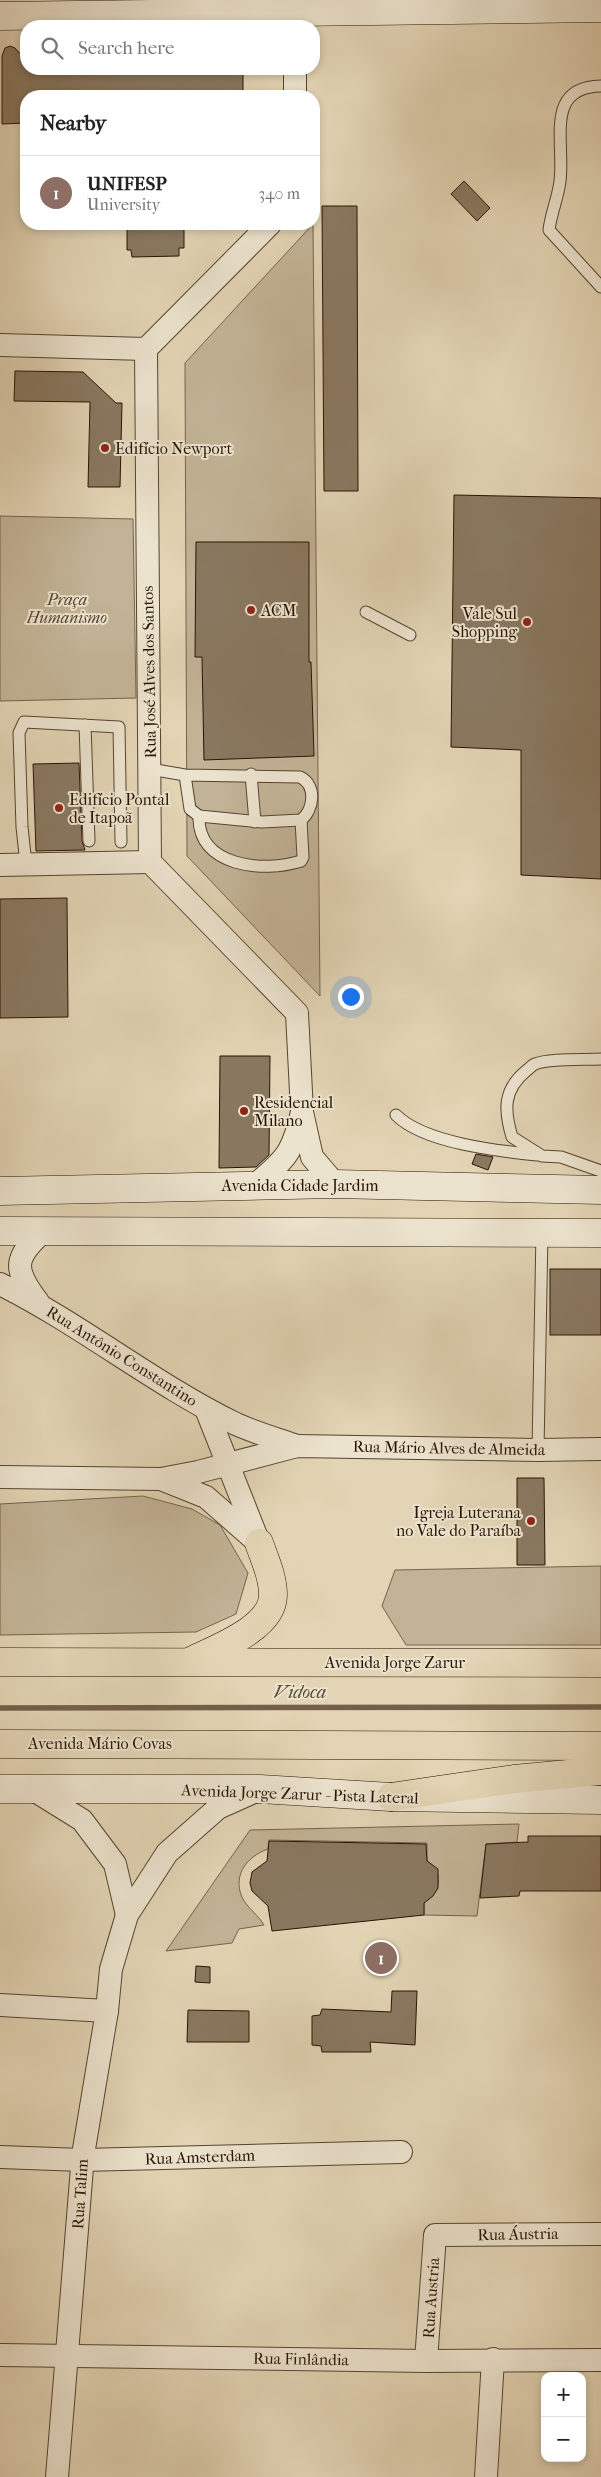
<!DOCTYPE html>
<meta charset="utf-8">
<style>
body{margin:0;font-family:"IM FELL French Canon",serif;background:#f2f2f2;color:#222}
.controls{position:absolute;right:15px;bottom:15px;display:grid;overflow:hidden;border-radius:10px;box-shadow:0 2px 8px #0003}
.controls button{width:45px;height:45px;display:grid;place-items:center;padding:0;border:0;border-bottom:1px solid #e0e0e0;background:#fff;color:#222;font:25px sans-serif}
.you{position:absolute;left:350px;top:996px;width:18px;height:18px;margin:-12px;border:4px solid #fff;border-radius:50%;background:#1a73e8;box-shadow:0 0 0 8px #1a73e833}
.badge{display:grid;place-items:center;width:32px;height:32px;border-radius:50%;background:#ea580c;color:#fff;font-size:16px;font-weight:700}
.pin{position:absolute;translate:-50% -50%;border:2px solid #fff;box-shadow:0 1px 5px #0006}
.list{margin:0;padding:0;list-style:none}
h2{display:flex;justify-content:space-between;align-items:center;height:65px;margin:0;padding:0 20px;font-size:21px}
h2 small{font-size:16px;font-weight:400;color:#767676}
.list li{display:grid;grid-template-columns:32px 1fr auto;gap:15px;align-items:center;box-sizing:border-box;height:75px;padding:0 20px;border-top:1px solid #e0e0e0}
.list b{display:block;font-size:19px;white-space:nowrap}
.list p{margin:0;font-size:16px;white-space:nowrap;color:#767676}
.list em{font-size:16px;font-style:normal;color:#767676}
.icon{flex:none;width:28px;height:28px;fill:none;stroke:currentColor;stroke-width:2;stroke-linecap:round;stroke-linejoin:round}
.map{position:relative;flex:none;width:601px;height:2477px;overflow:hidden}
.search{position:absolute;background:#fff;box-shadow:0 2px 8px #0003;left:20px;top:20px;width:300px;height:55px;display:flex;align-items:center;gap:12px;box-sizing:border-box;padding:0 18px;border-radius:20px;color:#767676;font-size:19px}
.panel{position:absolute;background:#fff;box-shadow:0 2px 8px #0003;left:20px;top:90px;width:300px;height:140px;border-radius:20px}
.map>svg:first-child{display:block}
.green{fill:#c2b396;stroke:#75644d}
.lines{fill:none;stroke-linecap:round;stroke-linejoin:round}
.stream{stroke:#72604a;stroke-width:5.5}
.building{fill:#897860;stroke:#281404}
.service-casing{stroke:#564430;stroke-width:13}
.minor-casing{stroke:#564430;stroke-width:24}
.secondary-casing{stroke:#281404;stroke-width:29}
.motorway-casing{stroke:#281404;stroke-width:29}
.service{stroke:#ece3ce;stroke-width:11}
.minor{stroke:#ece3ce;stroke-width:22}
.secondary{stroke:#ece3ce;stroke-width:28}
.motorway{stroke:#e2d4b4;stroke-width:28}
.poi-dot{fill:#8f2418;stroke:#ece3ce;stroke-width:2}
.labels{text-anchor:middle;dominant-baseline:central;stroke-width:4;stroke-linejoin:round;paint-order:stroke}
.poi-label{font-size:16px;fill:#281404;stroke:#ece3ce;text-anchor:start}
.park-label{font-size:16px;font-style:italic;fill:#564430;stroke:#ece3ce}
.street-label{font-size:16px;fill:#281404;stroke:#ece3ce}
.water-label{font-size:18px;font-style:italic;fill:#594732;stroke:#ece3ce}
</style>
<div class="map">
<svg width="601" height="2477" viewBox="0 0 601 2477">
<rect width="100%" height="100%" fill="#e2d4b4"/>
<filter id="stains"><feTurbulence type="fractalNoise" baseFrequency=".004" numOctaves="4"/><feColorMatrix values="0 0 0 0 .2 0 0 0 0 .09 0 0 0 0 .02 0 0 0 .5 -.17"/></filter>
<radialGradient id="worn" r=".72"><stop offset=".6" stop-color="#630" stop-opacity="0"/><stop offset="1" stop-color="#630" stop-opacity=".3"/></radialGradient>
<g class="green">
<path d="M313 224 320 996 187 856 185 363Z"/>
<path d="M0 516 133 519 136 698 0 701Z"/>
<path d="M143 1496 192 1509 220 1525 248 1573 236 1614 196 1632 0 1635V1504Z"/>
<path d="M601 1566V1645H406L382 1606 395 1570Z"/>
<path d="M519 1824 517 1842 486 1844 477 1916 424 1915V1903C437 1893 441 1885 437 1869L427 1861V1843L269 1840 268 1849C245 1857 231 1878 244 1901 250 1910 259 1916 264 1925L239 1929 232 1943 166 1951 250 1830Z"/>
</g>
<g class="lines">
<path class="stream" d="M0 1708 601 1707"/>
</g>
<g class="building">
<path d="M10 46 15 48 22 56H26V69H243V96H26V123L2 124V56L5 48Z"/>
<path d="M464 181 490 208 477 221 451 194Z"/>
<path d="M322 206H357L358 491H324Z"/>
<path d="M127 224H184V248H179V256L132 257 131 250H127Z"/>
<path d="M15 371 83 372 116 403H122L120 487H88L90 402 14 401Z"/>
<path d="M454 495 601 498V879L521 875V750L451 747Z"/>
<path d="M196 542H309V662H311L314 756 204 760 202 657H195Z"/>
<path d="M79 763 82 841 85 850 36 851 33 764Z"/>
<path d="M67 898 68 1017 0 1018V899Z"/>
<path d="M220 1056H270L269 1155 256 1167 219 1168Z"/>
<path d="M476 1154 493 1157 488 1170 472 1164Z"/>
<rect x="550" y="1269" width="51" height="66"/>
<path d="M517 1478H544L545 1565H517Z"/>
<path d="M528 1836H601V1891H520L519 1896 480 1898 486 1844 528 1842Z"/>
<path d="M269 1841 426 1844 427 1861 438 1869V1888L433 1896 424 1903V1915L272 1931 268 1906 252 1891 250 1883 252 1872 267 1861Z"/>
<path d="M196 1966 210 1967V1983L195 1982Z"/>
<path d="M392 1991H417L415 2045 370 2042 371 2052H322L321 2046 312 2045V2016L320 2015 322 2009 391 2012Z"/>
<path d="M188 2010 249 2011V2042H187Z"/>
</g>
<g class="lines">
<defs>
<g id="service">
<path d="M601 86C544 87 565 141 560 181 558 198 551 213 549 230L601 287"/>
<path d="M366 612 410 635"/>
<path d="M85 725 89 841"/>
<path d="M150 769 185 775 300 777C317 785 314 810 301 820L262 822 199 816 190 809 185 775"/>
<path d="M251 774 255 822"/>
<path d="M199 816C197 867 264 873 301 861L303 857 301 820"/>
<path d="M26 864 22 827 19 733 24 722 119 727 121 842"/>
<path d="M601 1059C585 1060 549 1058 535 1064 532 1065 529 1069 526 1071 503 1090 504 1110 512 1137L542 1156 561 1157 601 1171"/>
<path d="M396 1115C424 1143 498 1151 537 1155"/>
<path d="M538 1450 542 1232"/>
</g>
<g id="minor">
<path d="M295 96V69"/>
<path d="M270 224 146 349 150 862 297 1013 302 1112"/>
<path d="M0 345 146 349"/>
<path d="M0 865 150 862"/>
<path d="M256 1184C287 1159 293 1151 302 1112L312 1157 335 1184"/>
<path d="M0 1284C82 1325 154 1384 236 1424 256 1433 277 1439 297 1446"/>
<path d="M38 1302C13 1269 13 1258 45 1230"/>
<path d="M206 1409 259 1543"/>
<path d="M0 1477 161 1479 198 1472 297 1446 538 1450 601 1449"/>
<path d="M161 1479 206 1497 255 1540"/>
<path d="M32 1789 82 1820 115 1864 127 1915"/>
<path d="M0 2005 107 2011"/>
<path d="M0 2157 82 2160 401 2152"/>
<path d="M0 2355 426 2361 601 2360"/>
<path d="M426 2361 435 2235 601 2234"/>
<path d="M57 2477 83 2155 107 2011 111 1969 127 1915 167 1853 218 1808 256 1791"/>
<path d="M486 2477 493 2359"/>
</g>
<g id="secondary">
<path d="M0 16 601 8"/>
<path d="M0 1191 335 1184 601 1190"/>
<path d="M0 1231 601 1233"/>
<path d="M0 1789H260L391 1797 601 1800"/>
</g>
<g id="motorway">
<path d="M193 1660C217 1648 273 1628 273 1595 273 1577 265 1560 259 1543"/>
<path d="M0 1662 601 1663"/>
<path d="M0 1744 601 1746"/>
<path d="M391 1797 514 1779 601 1771"/>
</g>
</defs>
<use href="#service" class="service-casing"/>
<use href="#minor" class="minor-casing"/>
<use href="#secondary" class="secondary-casing"/>
<use href="#motorway" class="motorway-casing"/>
<use href="#service" class="service"/>
<use href="#minor" class="minor"/>
<use href="#secondary" class="secondary"/>
<use href="#motorway" class="motorway"/>
</g>
<g class="poi-dot">
<circle cx="105" cy="448" r="5"/>
<circle cx="251" cy="610" r="5"/>
<circle cx="527" cy="622" r="5"/>
<circle cx="59" cy="808" r="5"/>
<circle cx="244" cy="1111" r="5"/>
<circle cx="531" cy="1521" r="5"/>
</g>
<g class="labels">
<g class="poi-label">
<text x="115" y="448">Edifício Newport</text>
<text x="261" y="610">ACM</text>
<text x="517" y="613" text-anchor="end">Vale Sul<tspan x="517" dy="18">Shopping</tspan></text>
<text x="69" y="799">Edifício Pontal<tspan x="69" dy="18">de Itapoã</tspan></text>
<text x="254" y="1102">Residencial<tspan x="254" dy="18">Milano</tspan></text>
<text x="521" y="1512" text-anchor="end">Igreja Luterana<tspan x="521" dy="18">no Vale do Paraíba</tspan></text>
</g>
<g class="park-label">
<text x="67" y="599">Praça<tspan x="67" dy="18">Humanismo</tspan></text>
</g>
<g class="street-label">
<text transform="translate(149 672) rotate(-91)">Rua José Alves dos Santos</text>
<text x="300" y="1185">Avenida Cidade Jardim</text>
<text transform="translate(122 1356) rotate(32)">Rua Antônio Constantino</text>
<text transform="translate(449 1448) rotate(1)">Rua Mário Alves de Almeida</text>
<text x="395" y="1662">Avenida Jorge Zarur</text>
<text x="100" y="1743">Avenida Mário Covas</text>
<text transform="translate(300 1794) rotate(2)">Avenida Jorge Zarur - Pista Lateral</text>
<text transform="translate(200 2157) rotate(-2)">Rua Amsterdam</text>
<text transform="translate(80 2194) rotate(-86)">Rua Talim</text>
<text transform="translate(518 2234) rotate(-1)">Rua Áustria</text>
<text transform="translate(431 2298) rotate(-86)">Rua Austria</text>
<text transform="translate(301 2359) rotate(1)">Rua Finlândia</text>
</g>
<g class="water-label">
<text x="300" y="1692">Vidoca</text>
</g>
</g>
<rect width="100%" height="100%" filter="url(#stains)"/>
<rect width="100%" height="100%" fill="url(#worn)"/>
</svg>
<div class="controls">
<button>+</button>
<button>−</button>
</div>
<div class="you"></div>
<div class="pin badge" style="left:381px;top:1958px;background:#8d6e63">1</div>
<div class="search"><svg class="icon" aria-label="search" viewBox="0 0 24 24"><circle cx="10" cy="10" r="6"/><path d="M15 15l6 6"/></svg>Search here</div>
<section class="panel">
<h2>Nearby<small></small></h2>
<ul class="list">
<li><span class="badge" style="background:#8d6e63">1</span><div><b>UNIFESP</b><p>University</p></div><em>340 m</em></li>
</ul>
</section>
</div>
